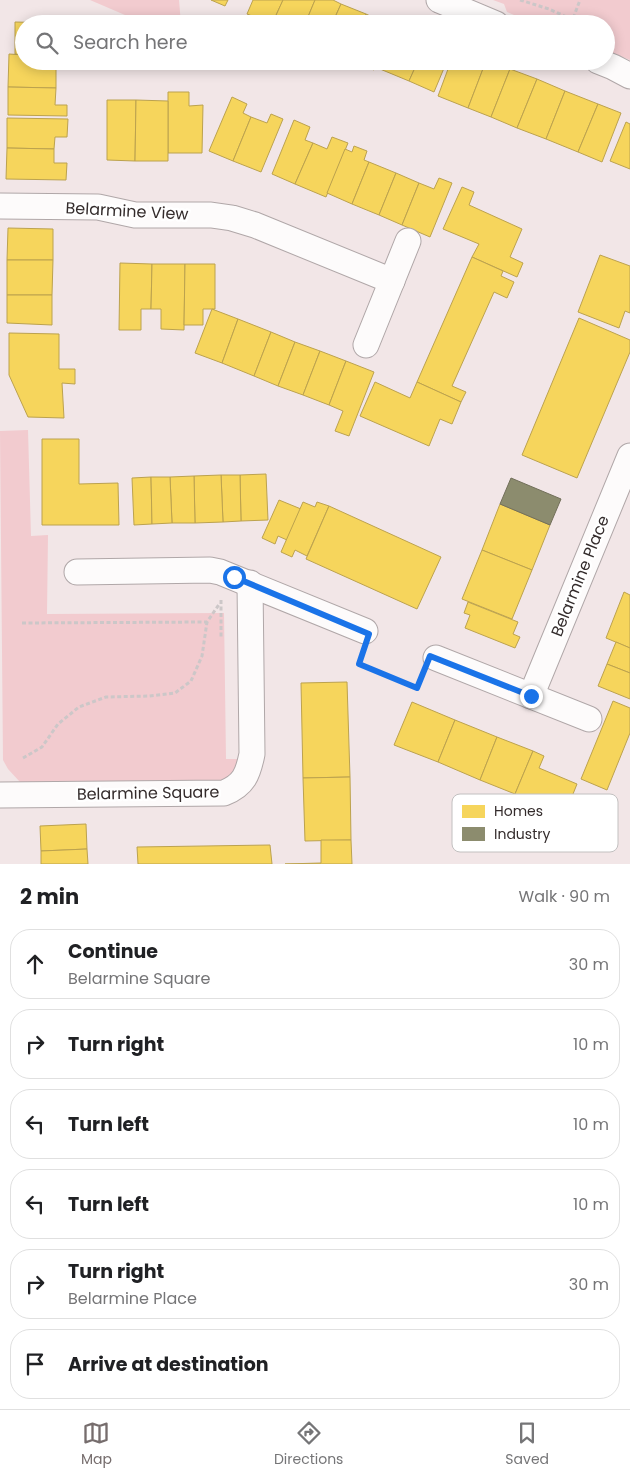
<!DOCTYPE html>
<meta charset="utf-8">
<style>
body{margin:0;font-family:Poppins,sans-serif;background:#f6f6f6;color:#202124}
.stop{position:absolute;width:15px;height:15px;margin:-11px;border:4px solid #1a73e8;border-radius:50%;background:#fff}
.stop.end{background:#1a73e8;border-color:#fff;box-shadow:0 1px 5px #0008}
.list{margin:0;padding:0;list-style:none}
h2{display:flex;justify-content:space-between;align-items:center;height:65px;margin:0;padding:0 20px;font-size:21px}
h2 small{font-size:16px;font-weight:400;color:#757577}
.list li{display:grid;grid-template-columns:32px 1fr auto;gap:15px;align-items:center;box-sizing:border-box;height:70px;margin:0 10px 10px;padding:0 10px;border:1px solid #e0e0e0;border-radius:20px}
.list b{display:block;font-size:19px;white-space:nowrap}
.list p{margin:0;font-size:16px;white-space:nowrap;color:#757577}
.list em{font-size:16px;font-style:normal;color:#757577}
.icon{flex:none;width:28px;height:28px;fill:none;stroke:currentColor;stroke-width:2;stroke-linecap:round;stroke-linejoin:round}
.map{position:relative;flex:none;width:630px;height:864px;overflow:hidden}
.search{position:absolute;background:#fff;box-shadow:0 2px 12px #0003;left:15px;right:15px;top:15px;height:55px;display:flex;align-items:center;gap:12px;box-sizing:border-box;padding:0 18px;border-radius:28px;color:#757577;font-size:19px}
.sheet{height:545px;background:#fff}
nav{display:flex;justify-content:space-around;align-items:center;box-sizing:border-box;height:70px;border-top:1px solid #e0e0e0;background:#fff;font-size:14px;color:#757577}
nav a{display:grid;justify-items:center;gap:2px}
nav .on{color:#766d6d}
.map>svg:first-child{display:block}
.green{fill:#f2cbcf}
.homes{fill:#f6d55c;stroke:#bca24e}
.industry{fill:#8c8c6e;stroke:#726f5a}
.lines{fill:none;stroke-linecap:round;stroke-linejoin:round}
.minor-casing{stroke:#b0a7a8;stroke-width:27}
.path{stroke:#ccc7c8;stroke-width:3;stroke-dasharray:4 2.5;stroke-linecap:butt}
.minor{stroke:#fdfbfb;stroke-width:25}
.route{stroke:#1a73e8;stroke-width:6}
.labels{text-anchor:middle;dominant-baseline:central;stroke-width:5;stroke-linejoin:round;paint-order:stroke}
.street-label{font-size:16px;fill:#342c2c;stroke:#fff}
.key{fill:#fff;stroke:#c2c0c0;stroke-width:1}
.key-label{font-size:14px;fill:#342c2c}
</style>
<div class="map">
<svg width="630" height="864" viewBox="0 0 630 864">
<rect width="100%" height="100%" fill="#f2e6e7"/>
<g class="green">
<path d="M90 0H179L181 24H146Z"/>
<path d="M493 0H630V60L606 50V24H536L507 12 504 4Z"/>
<path d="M28 430 31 536 48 535 47 614 224 613 226 759H244L234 777 220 780 20 782 8 769 3 760 0 431Z"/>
</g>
<g class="homes">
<path d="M211 0H228L225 6Z"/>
<path d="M253 0H283L272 24 247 14Z"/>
<path d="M283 0H315L305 24H272Z"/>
<path d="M315 0H333L341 4 332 24H305Z"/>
<path d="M341 4 366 14 361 24H332Z"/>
<path d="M366 14 387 24H361Z"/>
<path d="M15 22 57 23 24 24V55L15 54Z"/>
<path d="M9 54 24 55V61H56V88L8 87Z"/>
<path d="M354 61H378L374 70Z"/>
<path d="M383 61H418L409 81 380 69Z"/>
<path d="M418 61H447L434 92 409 81Z"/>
<path d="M451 61H486L468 108 438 96Z"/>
<path d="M486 61H492L510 69 491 117 468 108Z"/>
<path d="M510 69 537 79 517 128 491 117Z"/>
<path d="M537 79 565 91 546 139 517 128Z"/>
<path d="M8 87 56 88 55 105H67V116L8 115Z"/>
<path d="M565 91 598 104 578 152 546 139Z"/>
<path d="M168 92H189V106L203 105 202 153H168Z"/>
<path d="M232 97 247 104 243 113 251 117 233 161 209 151Z"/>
<path d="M107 100H136L135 161 107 160Z"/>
<path d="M136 100 168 101V161H135Z"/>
<path d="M598 104 621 113 602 162 578 152Z"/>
<path d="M271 114 283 119 261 172 233 161 251 117 267 123Z"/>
<path d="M7 118 68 119 67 137H55L54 149 7 148Z"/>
<path d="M294 120 310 127 305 140 313 143 295 184 272 174Z"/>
<path d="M626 122 630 124V169L610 161Z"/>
<path d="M332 137 348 143 326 197 295 184 313 143 327 149Z"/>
<path d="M354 146 367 151 364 160 369 162 352 204 327 193 345 149 352 152Z"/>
<path d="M7 148 54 149V163H67L66 180 6 179Z"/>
<path d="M369 162 396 173 379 215 352 204Z"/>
<path d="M396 173 419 183 402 225 379 215Z"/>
<path d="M439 178 452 183 430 237 402 225 419 183 434 189Z"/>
<path d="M462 187 474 192 469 205 522 229 510 257 523 263 517 277 472 257 479 244 443 229Z"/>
<path d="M8 228 53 229V260H7Z"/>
<path d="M600 255 630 266V313L625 311 619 328 578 312Z"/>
<path d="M472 257 503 271 501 276 514 282 507 298 494 292 452 386 466 392 461 402 417 382Z"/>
<path d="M7 260H53L52 295H7Z"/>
<path d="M120 263 152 264 151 309H141V330H119Z"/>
<path d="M152 264H185L184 330 161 329V309H151Z"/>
<path d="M185 264H215V309H203V325H184Z"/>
<path d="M7 295H52V325L7 323Z"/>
<path d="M212 309 238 319 222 363 195 353Z"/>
<path d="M579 318 630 340V352L577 478 522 455Z"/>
<path d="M238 319 271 332 254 376 222 363Z"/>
<path d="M271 332 295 342 278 386 254 376Z"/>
<path d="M9 333 59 334V369H75V384L62 383 64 418 28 417 9 375Z"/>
<path d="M295 342 320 351 303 395 278 386Z"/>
<path d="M320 351 346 361 329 405 303 395Z"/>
<path d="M346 361 374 372 349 436 335 431 343 411 329 405Z"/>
<path d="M375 382 410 398 417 382 461 402 452 424 440 419 429 446 360 416Z"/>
<path d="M42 439H79V484L118 483 119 525H42Z"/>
<path d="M266 474 268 520 241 521 240 475Z"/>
<path d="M221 475H240L241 521 223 522Z"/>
<path d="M221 475 223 522 195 523 194 476Z"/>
<path d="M194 476 195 523H172L170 477Z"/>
<path d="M151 477 152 524 134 525 132 478Z"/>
<path d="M151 477H170L172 523 152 524Z"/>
<path d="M279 500 301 509 287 540 278 536 275 544 262 538Z"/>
<path d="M303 502 315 507 317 502 329 506 307 556 295 550 292 557 281 552Z"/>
<path d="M500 504 550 525 532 570 482 550Z"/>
<path d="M329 506 441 557 417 609 306 559Z"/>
<path d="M482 550 532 570 512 619 462 599Z"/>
<path d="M624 592 630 595V648L606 638Z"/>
<path d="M468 602 518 622 513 634 520 637 515 648 465 628 470 615 464 613Z"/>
<path d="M616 642 630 648V673L607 664Z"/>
<path d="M607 664 630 673V699L598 686Z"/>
<path d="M347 682 350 777 303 778 301 683Z"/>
<path d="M613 701 630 708V733L607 790 581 779Z"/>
<path d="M412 702 455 720 438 762 394 745Z"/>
<path d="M455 720 497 737 480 780 438 762Z"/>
<path d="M497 737 533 751 515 794 480 780Z"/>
<path d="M533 751 544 756 539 768 577 784 565 814 515 794Z"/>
<path d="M350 777 351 840 305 841 303 778Z"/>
<path d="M86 824 87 849 41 851 40 826Z"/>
<path d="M321 840H351L352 864H285L321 863Z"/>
<path d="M270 845 272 864H138L137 847Z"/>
<path d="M87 849 88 864H41V851Z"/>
</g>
<path class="industry" d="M511 478 561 499 550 525 500 504Z"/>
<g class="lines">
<defs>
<g id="minor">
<path d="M439 0 496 24"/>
<path d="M598 61 613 67 630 76"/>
<path d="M0 206 98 207 135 215H211L232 218 255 225 392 281"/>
<path d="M366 345 408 241"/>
<path d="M77 572 210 570 220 572 365 631"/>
<path d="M436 658 589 719"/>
<path d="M531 696 630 456"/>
<path d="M0 795 224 793C244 785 248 774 252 754L250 583"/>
</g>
</defs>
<use href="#minor" class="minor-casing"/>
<g class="path">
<path d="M520 0 549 9 582 24"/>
<path d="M571 24 580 0"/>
<path d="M221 600V639"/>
<path d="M22 623 207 622 220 603"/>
<path d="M362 656 359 664 417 688 421 678"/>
<path d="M23 758 42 747 58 724 79 707 106 697 149 696 175 693 191 681 202 656 207 622"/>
</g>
<use href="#minor" class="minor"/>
</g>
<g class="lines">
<path class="route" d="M234 577 369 634 359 664 417 688 430 656 531 696"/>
</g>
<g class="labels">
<g class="street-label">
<text transform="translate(127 211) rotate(3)">Belarmine View</text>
<text transform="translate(580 576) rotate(-68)">Belarmine Place</text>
<text transform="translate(148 793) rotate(-1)">Belarmine Square</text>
</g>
</g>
<rect x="452" y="794" width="166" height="58" rx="8" class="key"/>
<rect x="462" y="805" width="23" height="13" fill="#f6d55c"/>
<rect x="462" y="827" width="23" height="14" fill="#8c8c6e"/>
<g class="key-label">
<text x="494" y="816">Homes</text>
<text x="494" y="839">Industry</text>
</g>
</svg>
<div class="stop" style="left:234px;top:577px"></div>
<div class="stop end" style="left:531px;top:696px"></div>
<div class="search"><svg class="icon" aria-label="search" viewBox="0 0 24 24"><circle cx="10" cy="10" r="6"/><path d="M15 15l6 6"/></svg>Search here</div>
</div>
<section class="sheet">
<h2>2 min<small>Walk · 90 m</small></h2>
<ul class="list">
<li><svg class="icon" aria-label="ahead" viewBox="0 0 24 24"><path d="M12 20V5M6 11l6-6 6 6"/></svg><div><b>Continue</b><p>Belarmine Square</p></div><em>30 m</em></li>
<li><svg class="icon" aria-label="right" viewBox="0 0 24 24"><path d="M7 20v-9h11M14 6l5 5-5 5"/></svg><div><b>Turn right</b></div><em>10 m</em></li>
<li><svg class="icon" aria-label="left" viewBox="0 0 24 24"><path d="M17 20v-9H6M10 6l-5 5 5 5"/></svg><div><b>Turn left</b></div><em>10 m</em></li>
<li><svg class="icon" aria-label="left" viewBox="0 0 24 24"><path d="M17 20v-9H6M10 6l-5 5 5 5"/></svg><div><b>Turn left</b></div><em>10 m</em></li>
<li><svg class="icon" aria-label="right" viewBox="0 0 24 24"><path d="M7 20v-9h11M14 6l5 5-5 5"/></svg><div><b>Turn right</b><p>Belarmine Place</p></div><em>30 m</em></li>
<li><svg class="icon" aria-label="arrive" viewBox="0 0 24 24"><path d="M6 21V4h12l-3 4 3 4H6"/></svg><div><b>Arrive at destination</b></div></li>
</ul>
</section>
<nav>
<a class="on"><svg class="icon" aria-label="map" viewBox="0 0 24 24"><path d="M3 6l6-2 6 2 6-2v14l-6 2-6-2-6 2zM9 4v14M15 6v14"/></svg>Map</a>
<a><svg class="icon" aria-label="directions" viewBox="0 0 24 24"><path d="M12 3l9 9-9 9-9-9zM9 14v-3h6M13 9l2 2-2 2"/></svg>Directions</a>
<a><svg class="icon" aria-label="saved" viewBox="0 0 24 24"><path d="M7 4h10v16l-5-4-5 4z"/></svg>Saved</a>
</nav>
